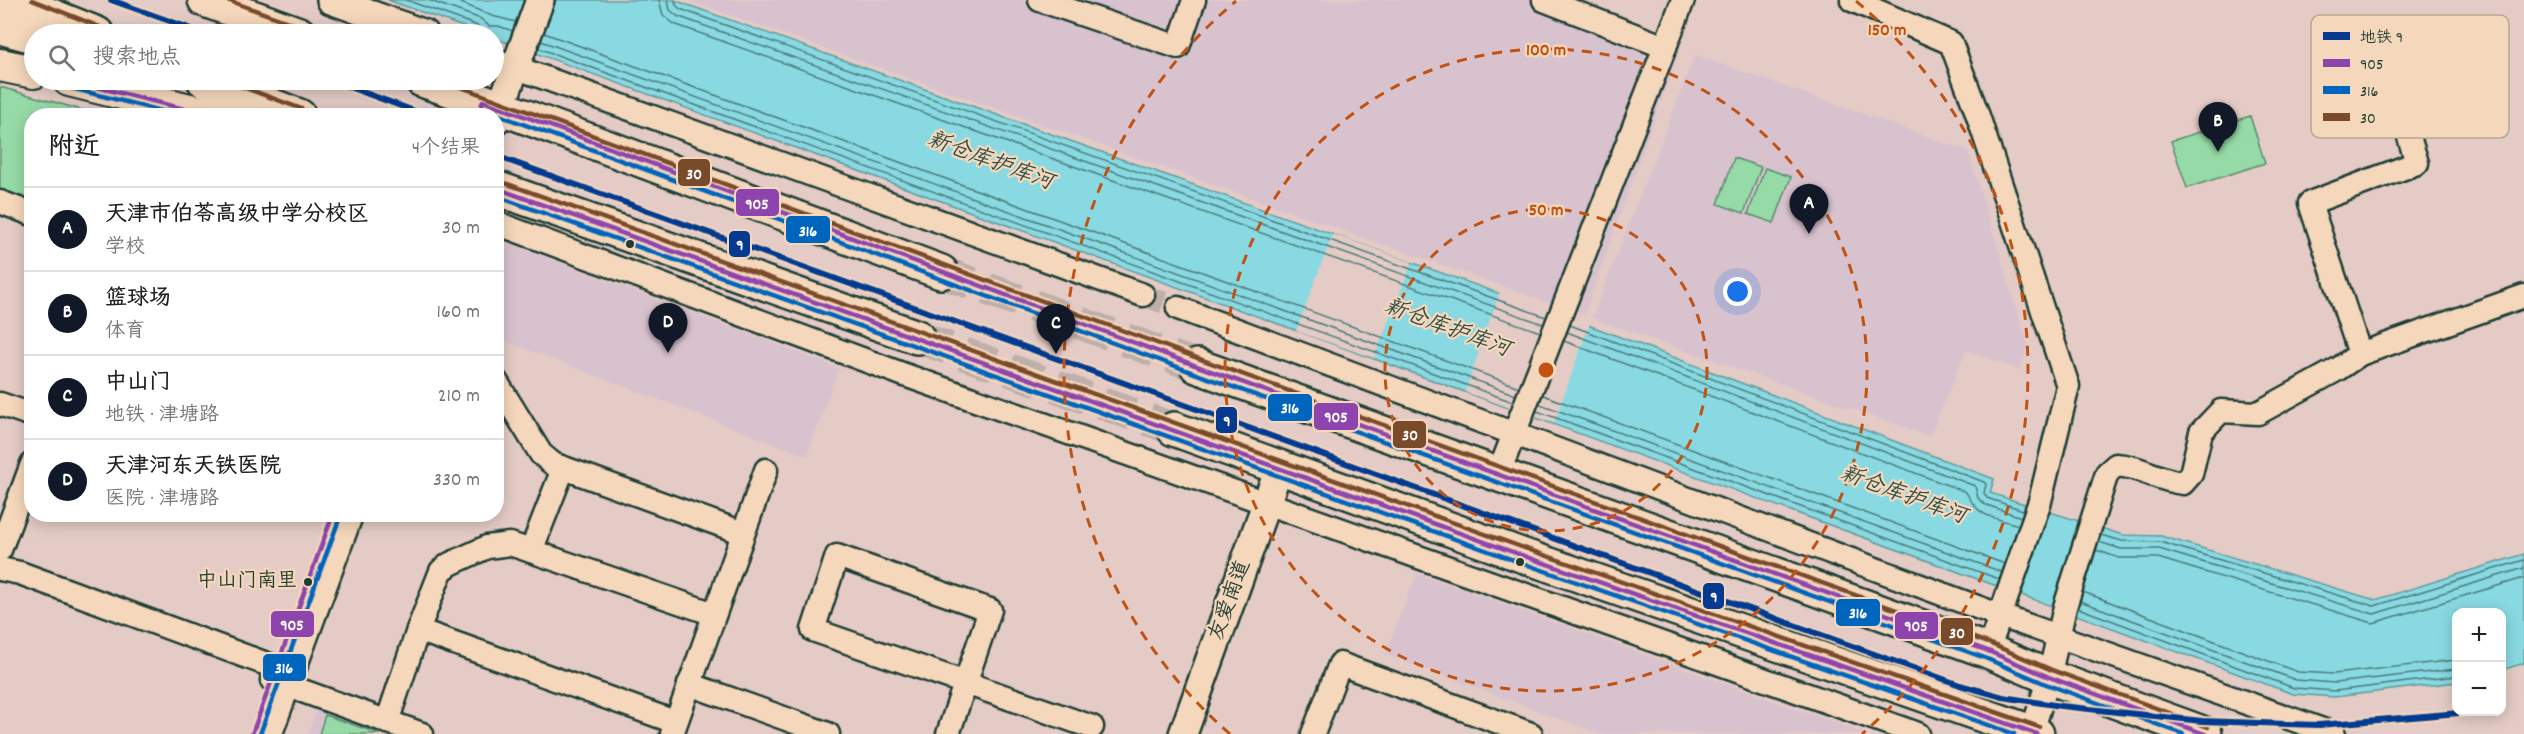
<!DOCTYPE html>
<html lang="zh">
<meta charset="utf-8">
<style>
body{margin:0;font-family:Dekko,"LXGW WenKai TC",sans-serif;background:#f6f6f6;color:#222}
.controls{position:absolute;right:18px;bottom:18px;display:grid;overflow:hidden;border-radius:12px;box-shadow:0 3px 15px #0003}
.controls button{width:54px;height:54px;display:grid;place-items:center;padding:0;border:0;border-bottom:2px solid #e0e0e0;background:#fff;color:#222;font:30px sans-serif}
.you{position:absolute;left:1738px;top:292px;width:21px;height:21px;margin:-15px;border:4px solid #fff;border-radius:50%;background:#1a73e8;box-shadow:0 0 0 9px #1a73e833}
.badge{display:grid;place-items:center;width:39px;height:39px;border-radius:50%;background:#111827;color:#fff;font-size:20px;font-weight:700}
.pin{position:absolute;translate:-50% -50px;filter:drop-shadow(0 2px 3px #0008)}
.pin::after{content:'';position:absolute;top:32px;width:21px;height:18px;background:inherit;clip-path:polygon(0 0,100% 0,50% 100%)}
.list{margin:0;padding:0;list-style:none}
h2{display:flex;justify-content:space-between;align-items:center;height:78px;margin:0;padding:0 24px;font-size:26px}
h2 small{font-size:20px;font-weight:400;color:#767676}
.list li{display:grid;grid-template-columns:39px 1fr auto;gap:18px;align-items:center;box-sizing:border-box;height:84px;padding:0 24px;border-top:2px solid #e0e0e0}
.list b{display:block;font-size:22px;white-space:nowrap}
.list p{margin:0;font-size:20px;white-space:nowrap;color:#767676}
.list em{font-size:20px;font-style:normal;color:#767676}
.icon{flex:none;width:33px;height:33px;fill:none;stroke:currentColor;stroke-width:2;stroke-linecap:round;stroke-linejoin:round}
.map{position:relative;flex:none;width:2524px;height:734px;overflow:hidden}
.search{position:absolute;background:#fff;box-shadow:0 3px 15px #0003;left:24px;top:24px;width:480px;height:66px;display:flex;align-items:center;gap:15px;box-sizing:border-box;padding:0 21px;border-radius:33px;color:#767676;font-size:22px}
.panel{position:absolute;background:#fff;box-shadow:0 3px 15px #0003;left:24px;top:108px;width:480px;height:414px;border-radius:24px}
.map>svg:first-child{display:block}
.built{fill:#d8c2ce}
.green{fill:#96dba7;stroke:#5a8c6e;stroke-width:1.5}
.water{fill:#89d9e2;stroke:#5f9b9c;stroke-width:1.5}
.pier{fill:#e4cbc6}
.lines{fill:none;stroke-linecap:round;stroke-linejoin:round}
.shore{stroke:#497b7a;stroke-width:1.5}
.minor-tunnel{stroke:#bdafa9;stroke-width:22;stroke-dasharray:22 11;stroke-linecap:butt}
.primary-tunnel{stroke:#bdafa9;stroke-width:33;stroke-dasharray:33 16;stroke-linecap:butt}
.minor-casing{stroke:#1f3d34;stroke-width:27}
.tertiary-casing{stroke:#1f3d34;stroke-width:32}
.secondary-casing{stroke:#1f3d34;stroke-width:36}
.primary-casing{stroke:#1f3d34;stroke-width:38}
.trunk-casing{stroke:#1f3d34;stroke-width:38}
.minor{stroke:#f5d7bb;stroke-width:22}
.tertiary{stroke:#f5d7bb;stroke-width:27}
.secondary{stroke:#f5d7bb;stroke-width:32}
.primary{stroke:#f5d7bb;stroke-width:33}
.trunk{stroke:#f5d7bb;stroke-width:33}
.bus-1-casing{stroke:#f5d7bb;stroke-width:9}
.bus-2-casing{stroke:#f5d7bb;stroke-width:9}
.bus-3-casing{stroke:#f5d7bb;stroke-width:9}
.bus-1{stroke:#8e44ad;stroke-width:4.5}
.bus-2{stroke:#0065bd;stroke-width:4.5}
.bus-3{stroke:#7a4b2a;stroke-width:4.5}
.metro-1-casing{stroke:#f5d7bb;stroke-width:10}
.metro-1{stroke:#063a91;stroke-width:6}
.ring{fill:none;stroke:#c05314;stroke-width:3;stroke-dasharray:10 8}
.bus-dot{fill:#1f3d34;stroke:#f5d7bb;stroke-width:2}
.labels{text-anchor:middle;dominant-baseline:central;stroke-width:4.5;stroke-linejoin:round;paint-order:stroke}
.bus-label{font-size:20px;fill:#1f3d34;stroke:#f5d7bb;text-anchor:end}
.street-label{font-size:21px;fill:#1f3d34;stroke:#f5d7bb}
.water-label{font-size:22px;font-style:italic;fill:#2a4d45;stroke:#f5d7bb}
.key{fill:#f5d7bb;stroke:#b5a992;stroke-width:1.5}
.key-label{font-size:16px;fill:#1f3d34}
.centre{fill:#c05314;stroke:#f5d7bb;stroke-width:3}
.ring-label{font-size:18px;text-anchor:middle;font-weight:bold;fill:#c05314;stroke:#f5d7bb;stroke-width:4.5;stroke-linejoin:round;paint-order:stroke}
.line-badge{stroke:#f5d7bb;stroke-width:2}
.badge-label{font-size:16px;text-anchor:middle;font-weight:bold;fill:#fff}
</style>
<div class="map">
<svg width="2524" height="734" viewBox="0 0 2524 734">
<rect width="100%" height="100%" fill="#e4cbc6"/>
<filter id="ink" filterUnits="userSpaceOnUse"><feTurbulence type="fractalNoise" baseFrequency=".0167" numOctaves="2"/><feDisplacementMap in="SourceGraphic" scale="12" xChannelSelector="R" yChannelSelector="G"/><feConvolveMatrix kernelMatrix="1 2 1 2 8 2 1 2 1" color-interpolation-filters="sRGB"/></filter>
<g filter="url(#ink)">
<g class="built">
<path d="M687 0H1579L1682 42 1584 315Z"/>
<path d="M1695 55 1968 151 2028 346 2019 370 1966 350 1930 436 1592 318Z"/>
<path d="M508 243 839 368 807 456 497 338V274Z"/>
<path d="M1417 573 1866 734H1600L1385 654Z"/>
<path d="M318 706 397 734H308Z"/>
</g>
<g class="green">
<path d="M0 87 100 115 32 116 31 206 0 196Z"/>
<path d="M2250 116 2265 163 2187 188 2171 141Z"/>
<path d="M1734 158 1761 167 1744 213 1718 204Z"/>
<path d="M1765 168 1791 177 1774 223 1748 214Z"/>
<path d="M325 715 380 734H319Z"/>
</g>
<path class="water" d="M388 0H674L1599 329 1994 479 1990 493 2123 535 2161 536 2375 600 2524 554V663L2502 670V612H2456V682L2335 697 2293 694 494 38V34H483Z"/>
<g class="pier">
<path d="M1333 234 1412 262 1374 358 1296 331Z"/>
<path d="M1500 291 1590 323 1554 423 1465 392Z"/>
</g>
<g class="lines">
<g class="shore">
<path d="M406 0 478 26 482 34"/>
<path d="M428 0 481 19 489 26H498L513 31"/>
<path d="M454 0 492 16 516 22"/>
<path d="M659 0 663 15 674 24 1540 332"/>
<path d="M668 0 670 10 677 16 1543 324"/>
<path d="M675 0 676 5 680 9 1546 317"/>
<path d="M544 33 1519 387"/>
<path d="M541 41 1516 395"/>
<path d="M538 48 1513 402"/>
<path d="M1570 325 1984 482 1986 484 1984 493 1987 498 2023 510"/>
<path d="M1567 332 1975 486 1978 498 1984 504 2021 517"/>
<path d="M1564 341 1966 492C1980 519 1990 516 2018 525"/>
<path d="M1543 395 2005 564"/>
<path d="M1540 404 2002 572"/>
<path d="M1537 411 1999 579"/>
<path d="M2101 535 2122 541 2160 542 2374 606 2524 560"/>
<path d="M2099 542 2121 549H2159L2374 614 2524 568"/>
<path d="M2096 550 2119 558H2158L2373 623 2524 578"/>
<path d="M2083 592 2298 672 2334 674 2456 660"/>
<path d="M2080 601 2296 680 2335 683 2456 669"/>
<path d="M2078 608 2294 688 2335 691 2456 676"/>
</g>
<path class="minor-tunnel" d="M1143 295 1178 308"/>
<g class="primary-tunnel">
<path d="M941 272 1197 366"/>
<path d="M917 337 1174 429"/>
</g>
<defs>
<g id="minor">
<path d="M1040 0 1178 47 1194 0"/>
<path d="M1852 0 1951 43 1976 110 2068 386 2040 501 1988 651"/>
<path d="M1665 47 1683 0"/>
<path d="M498 61 1143 295"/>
<path d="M0 202 32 214"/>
<path d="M496 223 902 374 1918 734"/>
<path d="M1178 308 2001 616 2334 734"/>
<path d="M2360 354 2310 203 2417 163 2393 85"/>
<path d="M496 381 541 454 553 464 743 533"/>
<path d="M0 404 32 415"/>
<path d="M1498 475 1665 47 1544 0"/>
<path d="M0 550 32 464"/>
<path d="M531 551 714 614"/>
<path d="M0 569 20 573 291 673"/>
<path d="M418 630 675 722"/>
<path d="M272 680 422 734"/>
<path d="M689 684 828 734"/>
<path d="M387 722 418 630 441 571 450 564 487 547 510 544 531 551 563 469"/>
<path d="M2032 732 2049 677 2065 607 2107 473 2116 465C2140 466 2160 481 2183 483L2191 474 2201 432 2221 411 2258 413 2338 369 2360 354 2524 296"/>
<path d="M672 734 766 470"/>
<path d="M948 734 990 610 837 556 813 630 1092 727"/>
<path d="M1313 734 1340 664 1531 734"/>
</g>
<g id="tertiary">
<path d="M331 0 425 34"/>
<path d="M496 120 540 0"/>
<path d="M268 734 349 514"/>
<path d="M1183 734 1279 468"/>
</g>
<g id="secondary">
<path d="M0 65 34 72"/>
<path d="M69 80 214 116"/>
</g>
<g id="primary">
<path d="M483 101 941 272"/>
<path d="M496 188 917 337"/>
<path d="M1197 366 1988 651 2049 677 2205 734"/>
<path d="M1174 429 1524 556 2037 734"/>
</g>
<g id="trunk">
<path d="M12 0 97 34"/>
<path d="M205 0 299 34"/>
<path d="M0 27 34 36"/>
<path d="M204 80 299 116"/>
<path d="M422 80 483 101"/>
</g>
</defs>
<use href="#minor" class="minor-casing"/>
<use href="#tertiary" class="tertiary-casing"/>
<use href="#secondary" class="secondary-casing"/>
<use href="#primary" class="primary-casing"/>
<use href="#trunk" class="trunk-casing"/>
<use href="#minor" class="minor"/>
<use href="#tertiary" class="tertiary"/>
<use href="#secondary" class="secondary"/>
<use href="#primary" class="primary"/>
<use href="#trunk" class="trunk"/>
<defs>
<g id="bus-1">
<path d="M69 80 212 116"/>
<path d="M478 116 483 101 1197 366 1988 651 2049 677 2205 734"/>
<path d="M496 188 1524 556 2037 734"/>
<path d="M252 734 333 514"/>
</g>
<g id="bus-2">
<path d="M67 87 181 116"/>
<path d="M486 116 488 111 1194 373 1985 658 2046 684 2183 734"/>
<path d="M496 196 1522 563 2014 734"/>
<path d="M260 734 340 517"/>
</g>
<g id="bus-3">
<path d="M32 0 100 27"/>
<path d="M227 0 302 27"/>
<path d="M224 80 302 109"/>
<path d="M442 80 1200 359 1991 644 2052 670 2208 727"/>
<path d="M499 181 1527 549 2039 727"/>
</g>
</defs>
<use href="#bus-1" class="bus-1-casing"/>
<use href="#bus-2" class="bus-2-casing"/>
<use href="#bus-3" class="bus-3-casing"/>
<use href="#bus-1" class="bus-1"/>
<use href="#bus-2" class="bus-2"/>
<use href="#bus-3" class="bus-3"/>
<defs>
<g id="metro-1">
<path d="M111 0 206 34"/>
<path d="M330 80 428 116"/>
<path d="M496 156 1960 685 2003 697 2061 706 2202 721 2319 725 2471 712"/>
</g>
</defs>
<use href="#metro-1" class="metro-1-casing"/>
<use href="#metro-1" class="metro-1"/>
</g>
</g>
<g class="ring">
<circle cx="1546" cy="370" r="161"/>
<circle cx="1546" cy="370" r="321"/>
<path d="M1230 734A482 482 0 0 1 1236 1M1856 1A482 482 0 0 1 1862 734"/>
</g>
<g class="bus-dot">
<circle cx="630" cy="244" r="5"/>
<circle cx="1520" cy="562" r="5"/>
<circle cx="308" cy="582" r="5"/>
</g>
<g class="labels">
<g class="bus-label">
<text x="297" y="582">中山门南里</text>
</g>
<g class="street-label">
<text transform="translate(1231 601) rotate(-70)">友爱南道</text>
</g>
<g class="water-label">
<text transform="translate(990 162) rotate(20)">新仓库护库河</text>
<text transform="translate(1447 329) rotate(20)">新仓库护库河</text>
<text transform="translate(1903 496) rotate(20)">新仓库护库河</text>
</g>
</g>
<rect x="2311" y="15" width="198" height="123" rx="9" class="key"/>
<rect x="2323" y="32" width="27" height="8" fill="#063a91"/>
<rect x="2323" y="59" width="27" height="8" fill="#8e44ad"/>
<rect x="2323" y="86" width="27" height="8" fill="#0065bd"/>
<rect x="2323" y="113" width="27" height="8" fill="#7a4b2a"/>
<g class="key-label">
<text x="2360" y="42">地铁 9</text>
<text x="2360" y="69">905</text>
<text x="2360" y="96">316</text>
<text x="2360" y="123">30</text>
</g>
<circle cx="1546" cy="370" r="9" class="centre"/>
<g class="ring-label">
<text x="1887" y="35">150 m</text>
<text x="1546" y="55">100 m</text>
<text x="1546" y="215">50 m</text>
</g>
<g class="line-badge">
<rect x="677" y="158" width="34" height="29" rx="6" fill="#7a4b2a"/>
<rect x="735" y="188" width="45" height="29" rx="6" fill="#8e44ad"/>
<rect x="785" y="215" width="46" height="29" rx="6" fill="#0065bd"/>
<rect x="728" y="230" width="23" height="28" rx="6" fill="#063a91"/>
<rect x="1267" y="393" width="46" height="29" rx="6" fill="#0065bd"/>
<rect x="1313" y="402" width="46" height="29" rx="6" fill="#8e44ad"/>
<rect x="1215" y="406" width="23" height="28" rx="6" fill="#063a91"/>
<rect x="1392" y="420" width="35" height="29" rx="6" fill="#7a4b2a"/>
<rect x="1702" y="582" width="23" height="28" rx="6" fill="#063a91"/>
<rect x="1835" y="598" width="46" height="29" rx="6" fill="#0065bd"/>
<rect x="270" y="610" width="45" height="28" rx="6" fill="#8e44ad"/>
<rect x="1894" y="611" width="45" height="29" rx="6" fill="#8e44ad"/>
<rect x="1940" y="617" width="34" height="29" rx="6" fill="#7a4b2a"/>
<rect x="262" y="653" width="45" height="29" rx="6" fill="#0065bd"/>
</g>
<g class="badge-label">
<text x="694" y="179">30</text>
<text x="757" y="209">905</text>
<text x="808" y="236">316</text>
<text x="740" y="250">9</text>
<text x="1290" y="413">316</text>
<text x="1336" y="422">905</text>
<text x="1227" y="426">9</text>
<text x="1410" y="440">30</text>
<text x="1714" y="602">9</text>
<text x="1858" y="618">316</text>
<text x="292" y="630">905</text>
<text x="1916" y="631">905</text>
<text x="1957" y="638">30</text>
<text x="284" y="673">316</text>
</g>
</svg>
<div class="controls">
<button>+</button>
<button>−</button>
</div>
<div class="you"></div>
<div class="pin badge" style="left:1809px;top:234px">A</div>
<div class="pin badge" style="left:2218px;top:152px">B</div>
<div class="pin badge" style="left:1056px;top:354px">C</div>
<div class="pin badge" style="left:668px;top:353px">D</div>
<div class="search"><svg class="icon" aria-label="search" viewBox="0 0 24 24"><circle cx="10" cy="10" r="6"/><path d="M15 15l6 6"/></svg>搜索地点</div>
<section class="panel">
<h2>附近<small>4个结果</small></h2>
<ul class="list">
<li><span class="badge">A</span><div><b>天津市伯苓高级中学分校区</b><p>学校</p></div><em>30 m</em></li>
<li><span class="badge">B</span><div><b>篮球场</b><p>体育</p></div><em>160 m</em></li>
<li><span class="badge">C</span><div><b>中山门</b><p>地铁 · 津塘路</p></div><em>210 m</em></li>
<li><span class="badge">D</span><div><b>天津河东天铁医院</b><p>医院 · 津塘路</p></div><em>330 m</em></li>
</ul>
</section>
</div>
